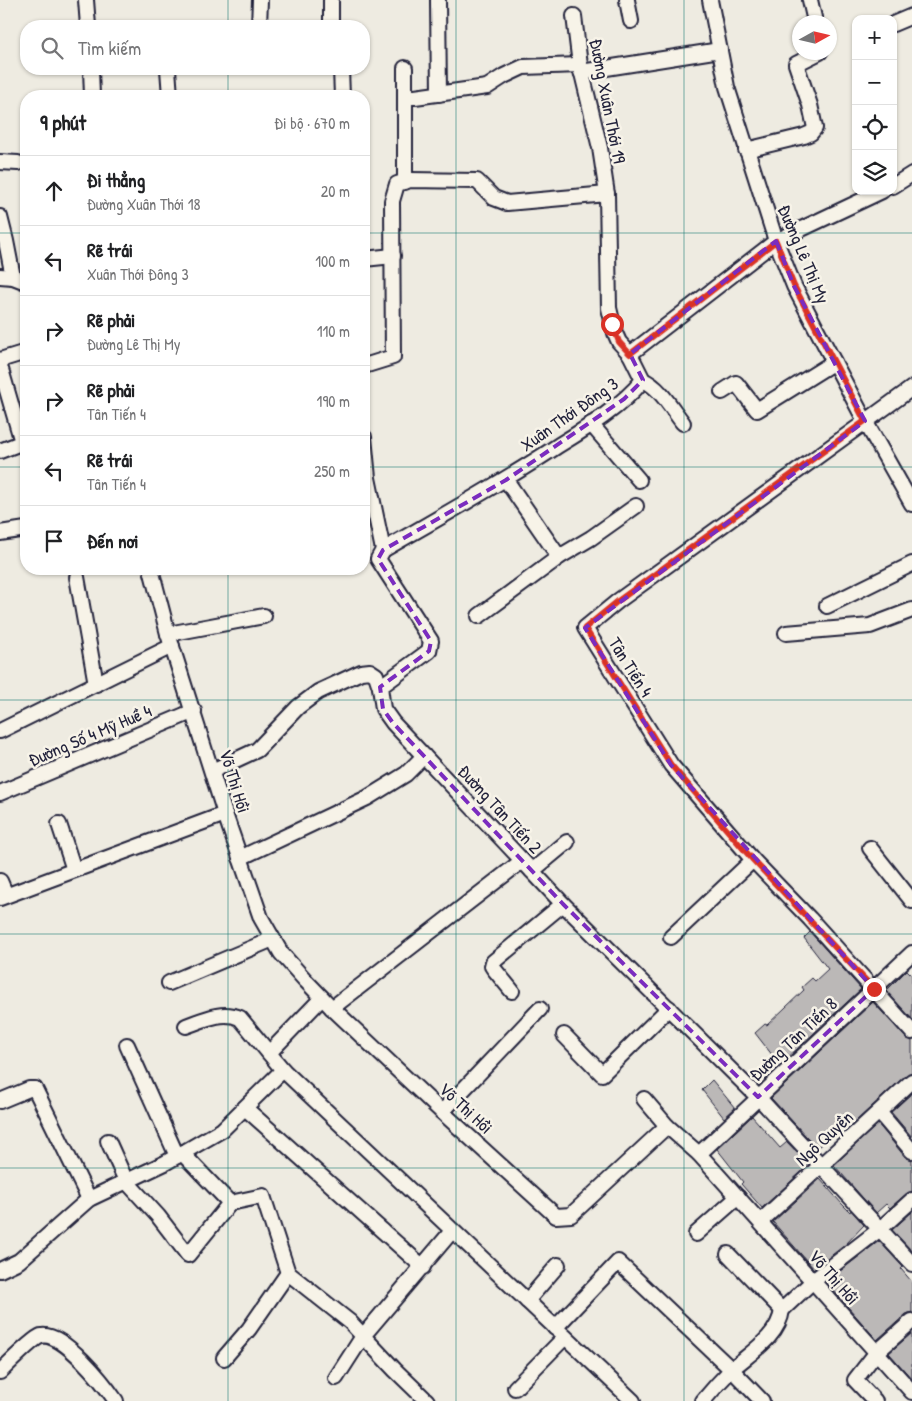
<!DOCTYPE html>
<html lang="vi">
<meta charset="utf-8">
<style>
body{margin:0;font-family:"Patrick Hand",sans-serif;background:#f6f6f6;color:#202124}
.controls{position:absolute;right:15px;top:15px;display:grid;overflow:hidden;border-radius:10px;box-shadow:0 1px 4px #0004}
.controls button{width:45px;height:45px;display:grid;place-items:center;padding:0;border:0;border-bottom:1px solid #e0e0e0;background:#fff;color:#202124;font:25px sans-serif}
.compass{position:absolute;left:792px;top:15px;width:45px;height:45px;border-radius:50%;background:#fff;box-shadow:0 1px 4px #0004;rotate:82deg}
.stop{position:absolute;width:15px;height:15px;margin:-11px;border:4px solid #d93025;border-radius:50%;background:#fff}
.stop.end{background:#d93025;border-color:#fff;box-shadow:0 1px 5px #0008}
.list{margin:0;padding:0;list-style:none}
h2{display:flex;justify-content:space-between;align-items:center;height:65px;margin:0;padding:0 20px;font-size:21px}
h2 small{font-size:16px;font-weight:400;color:#757577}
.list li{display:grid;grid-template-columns:32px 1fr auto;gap:15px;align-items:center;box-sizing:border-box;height:70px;padding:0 20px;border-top:1px solid #e0e0e0}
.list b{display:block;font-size:19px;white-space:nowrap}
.list p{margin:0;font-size:16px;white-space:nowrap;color:#757577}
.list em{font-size:16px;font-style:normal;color:#757577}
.icon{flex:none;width:28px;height:28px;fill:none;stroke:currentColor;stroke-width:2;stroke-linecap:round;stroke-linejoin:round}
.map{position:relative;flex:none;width:912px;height:1401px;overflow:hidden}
.search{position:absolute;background:#fff;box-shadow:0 1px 4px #0004;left:20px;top:20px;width:350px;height:55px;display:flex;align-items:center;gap:12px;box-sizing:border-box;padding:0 18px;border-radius:20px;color:#757577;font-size:19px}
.panel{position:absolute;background:#fff;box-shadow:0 1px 4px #0004;left:20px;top:90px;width:350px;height:485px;border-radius:20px}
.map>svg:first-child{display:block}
.building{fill:#bbb8b7;stroke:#22223b}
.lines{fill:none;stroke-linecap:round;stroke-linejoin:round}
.minor-casing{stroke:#22223b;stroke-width:18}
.minor{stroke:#f7f3e8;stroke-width:14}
.route{stroke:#d93025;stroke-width:6}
.marked{fill:none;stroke:#7b2cbf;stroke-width:4;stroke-dasharray:10 6;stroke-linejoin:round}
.grid{fill:none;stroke:#0f766e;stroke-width:1;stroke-opacity:0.55}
.labels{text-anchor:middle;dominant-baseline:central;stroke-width:5;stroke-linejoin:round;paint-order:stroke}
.street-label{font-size:18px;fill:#22223b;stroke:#f7f3e8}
</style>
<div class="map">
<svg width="912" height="1401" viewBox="0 0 912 1401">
<rect width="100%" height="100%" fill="#eeebe1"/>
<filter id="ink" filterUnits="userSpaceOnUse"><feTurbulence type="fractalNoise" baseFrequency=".02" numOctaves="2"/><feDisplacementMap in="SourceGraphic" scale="10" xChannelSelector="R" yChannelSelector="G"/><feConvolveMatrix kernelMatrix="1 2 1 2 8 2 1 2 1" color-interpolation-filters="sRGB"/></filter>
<g filter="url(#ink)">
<g class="building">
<path d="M810 932 861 989 780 1065 755 1033 765 1024 767 1025 804 990 802 987 812 978 815 981 828 969 804 938Z"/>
<path d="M907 970 912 975V1019L886 991Z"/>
<path d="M873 1002 906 1038 912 1041V1072L906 1075 845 1131 841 1126 817 1148 771 1098Z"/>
<path d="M712 1080 735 1108 724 1118 702 1090Z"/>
<path d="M912 1093V1137L891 1112Z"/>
<path d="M752 1116 780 1148 787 1142 809 1165 762 1208 741 1184 743 1182 717 1149Z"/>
<path d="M878 1124 905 1157 912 1160V1191L906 1194 890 1208 886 1204 876 1213 834 1165Z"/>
<path d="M820 1179 842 1204 850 1212 851 1210 864 1225 846 1244 814 1269 773 1222Z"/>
<path d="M912 1212V1251L892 1230Z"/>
<path d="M879 1241 903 1267 901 1269 912 1282V1312L906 1314 877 1340 826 1282Z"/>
<path d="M912 1333V1379L889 1353Z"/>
</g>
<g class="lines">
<defs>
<g id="minor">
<path d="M86 0 88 26"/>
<path d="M331 0V26"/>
<path d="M438 0 439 94"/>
<path d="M627 0 631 21"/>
<path d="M710 0 727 87 776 241 794 286 865 421 912 504"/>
<path d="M810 0 815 22"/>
<path d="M574 16 580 65 600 148 607 194 609 308 615 333 619 342 630 354"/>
<path d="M893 24 912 16"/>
<path d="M259 26 260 0"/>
<path d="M91 69 92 96"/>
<path d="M168 69 170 96"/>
<path d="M341 69 342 96"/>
<path d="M581 72 720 50"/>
<path d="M405 97H415L487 87 504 76 523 67 580 65"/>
<path d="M746 150 804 136 811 133 815 128 810 105 796 64 820 52"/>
<path d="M0 162 18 163"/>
<path d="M405 182V68"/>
<path d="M893 186 912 174"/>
<path d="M0 217 6 241 13 277"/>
<path d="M364 259 393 256"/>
<path d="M0 276 13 277 26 282"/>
<path d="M0 360 26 352"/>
<path d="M0 366 22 442"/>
<path d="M364 366 393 357 392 201 397 184 410 180 477 181 494 198 507 203 607 194"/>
<path d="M643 380C660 387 672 409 683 423"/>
<path d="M912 388 618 601 585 628 671 765 753 860 810 919 912 1032"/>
<path d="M722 392 736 383 757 410 834 362"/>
<path d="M591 424 639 480"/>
<path d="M364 437 368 478 383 550 378 559 431 641 429 651 380 687"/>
<path d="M0 451 26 441"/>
<path d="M506 480 559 557"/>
<path d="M0 533 26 529"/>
<path d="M383 550C442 516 502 483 559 445 587 428 622 406 643 380L630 354 776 241 882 191"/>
<path d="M151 569 168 634 225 814 261 918 281 953 306 981 332 1008 442 1112 556 1216 571 1215 667 1126 699 1154 912 1392"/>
<path d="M77 577 96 684"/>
<path d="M827 606 912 564"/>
<path d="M479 616 559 557 591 538 636 506"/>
<path d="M786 633 870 626 912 610"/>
<path d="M168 634 264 616"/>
<path d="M0 731 172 646"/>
<path d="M212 771 257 750 298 707 318 692 361 672 370 671 376 675 380 687 383 709 393 723 563 904 758 1097 912 1264"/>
<path d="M0 793 194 711"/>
<path d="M59 824 74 870"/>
<path d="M870 848 912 901"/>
<path d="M240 858 367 798 406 774 424 756"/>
<path d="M532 871 567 842"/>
<path d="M0 881 6 895"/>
<path d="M0 898 225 814"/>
<path d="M671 937 753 860"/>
<path d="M169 983 273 939"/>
<path d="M512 991 494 969 492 966 493 962 563 904"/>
<path d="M332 1008 522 861"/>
<path d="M186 1026C203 1020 222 1010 240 1018L283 1070"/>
<path d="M564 1035 602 1074 669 1008"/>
<path d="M127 1045 177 1156"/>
<path d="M269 1053 322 998"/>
<path d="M644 1099 667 1126"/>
<path d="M0 1101 29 1089H35L89 1199"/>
<path d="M245 1108 423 1267"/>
<path d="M442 1112 540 1009"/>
<path d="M879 1112 912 1151"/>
<path d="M108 1141 126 1181 158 1216 188 1255 230 1203 182 1153"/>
<path d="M699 1154 912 953"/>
<path d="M230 1203 263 1196 288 1273"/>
<path d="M761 1221 912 1081"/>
<path d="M696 1234 738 1197"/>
<path d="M728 1254 782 1310 813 1281 880 1229 912 1200"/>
<path d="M0 1270 19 1261 89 1199 165 1163 222 1130 283 1070 633 1401"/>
<path d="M527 1301 558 1265"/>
<path d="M555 1328 618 1262 732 1370 762 1401"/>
<path d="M224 1358 249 1329 288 1273 350 1322 363 1336 452 1231"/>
<path d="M0 1372C7 1365 34 1338 41 1336 63 1331 105 1385 116 1401"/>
<path d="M336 1378 363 1336 395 1370 427 1401"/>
<path d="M515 1388 565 1337"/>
<path d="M703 1401C712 1390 722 1379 732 1369 750 1353 779 1336 782 1310"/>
<path d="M875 1401 855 1380 876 1353 912 1321"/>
</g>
</defs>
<use href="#minor" class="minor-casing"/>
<use href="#minor" class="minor"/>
</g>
</g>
<g class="lines" filter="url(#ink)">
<path class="route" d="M612 324 619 342 630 354 776 241 794 286 865 421 618 601 585 628 671 765 753 860 874 989"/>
</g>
<path class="marked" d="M776 241 794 286 865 421 585 628 671 765 874 989 758 1097 563 904 393 723 383 709 380 687 429 651 431 641 378 559 383 550 506 480 624 399 643 380 630 354Z"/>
<path class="grid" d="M228 0V26M456 0V1401M684 0V1401M228 69V96M0 233H26M364 233H912M0 467H26M364 467H912M228 569V1401M0 700H912M0 934H912M0 1168H912"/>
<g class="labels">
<g class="street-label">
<text transform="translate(608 101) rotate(79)">Đường Xuân Thới 19</text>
<text transform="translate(804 254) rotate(67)">Đường Lê Thị My</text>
<text transform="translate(569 414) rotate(-35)">Xuân Thới Đông 3</text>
<text transform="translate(631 667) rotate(58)">Tân Tiến 4</text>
<text transform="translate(90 735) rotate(-23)">Đường Số 4 Mỹ Huề 4</text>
<text transform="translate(235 781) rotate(73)">Võ Thị Hồi</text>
<text transform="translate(500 809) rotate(47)">Đường Tân Tiến 2</text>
<text transform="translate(793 1039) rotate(-43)">Đường Tân Tiến 8</text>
<text transform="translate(466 1108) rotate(43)">Võ Thị Hồi</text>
<text transform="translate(824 1138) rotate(-43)">Ngô Quyền</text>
<text transform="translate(834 1277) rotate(49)">Võ Thị Hồi</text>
</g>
</g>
</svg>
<div class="controls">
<button>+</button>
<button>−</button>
<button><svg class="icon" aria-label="locate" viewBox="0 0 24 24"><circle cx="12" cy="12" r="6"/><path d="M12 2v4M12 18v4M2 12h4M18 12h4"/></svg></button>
<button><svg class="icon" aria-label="layers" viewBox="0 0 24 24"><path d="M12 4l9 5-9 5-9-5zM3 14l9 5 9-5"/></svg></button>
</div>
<svg class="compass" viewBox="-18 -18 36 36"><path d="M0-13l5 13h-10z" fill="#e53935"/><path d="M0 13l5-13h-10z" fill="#757577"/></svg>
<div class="stop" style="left:612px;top:324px"></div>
<div class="stop end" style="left:874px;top:989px"></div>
<div class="search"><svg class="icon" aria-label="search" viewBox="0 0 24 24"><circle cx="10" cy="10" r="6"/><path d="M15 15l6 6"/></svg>Tìm kiếm</div>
<section class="panel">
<h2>9 phút<small>Đi bộ · 670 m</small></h2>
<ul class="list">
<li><svg class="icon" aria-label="ahead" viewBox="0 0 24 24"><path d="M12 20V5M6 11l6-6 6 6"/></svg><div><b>Đi thẳng</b><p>Đường Xuân Thới 18</p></div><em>20 m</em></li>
<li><svg class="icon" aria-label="left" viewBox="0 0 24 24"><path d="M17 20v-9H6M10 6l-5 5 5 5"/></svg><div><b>Rẽ trái</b><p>Xuân Thới Đông 3</p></div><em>100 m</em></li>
<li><svg class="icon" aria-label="right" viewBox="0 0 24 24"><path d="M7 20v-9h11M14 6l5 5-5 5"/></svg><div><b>Rẽ phải</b><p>Đường Lê Thị My</p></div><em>110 m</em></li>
<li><svg class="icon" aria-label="right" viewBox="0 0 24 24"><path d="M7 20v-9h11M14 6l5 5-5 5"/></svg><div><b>Rẽ phải</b><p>Tân Tiến 4</p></div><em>190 m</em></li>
<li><svg class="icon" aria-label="left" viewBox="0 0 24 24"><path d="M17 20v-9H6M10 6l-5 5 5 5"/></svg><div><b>Rẽ trái</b><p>Tân Tiến 4</p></div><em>250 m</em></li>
<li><svg class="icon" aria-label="arrive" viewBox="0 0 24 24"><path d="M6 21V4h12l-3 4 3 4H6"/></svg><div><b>Đến nơi</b></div></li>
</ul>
</section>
</div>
